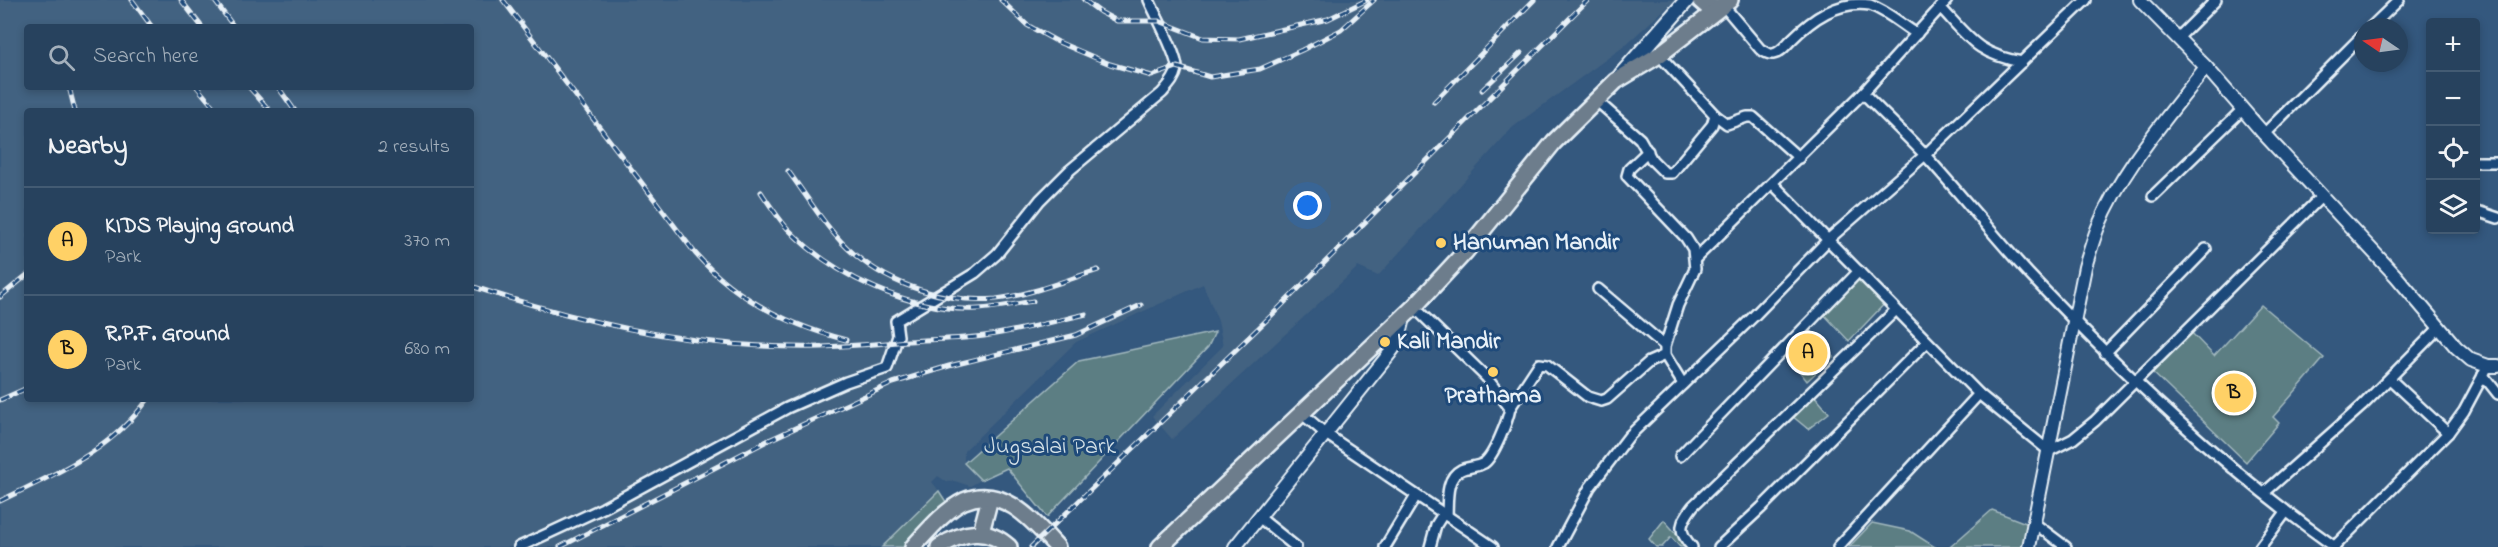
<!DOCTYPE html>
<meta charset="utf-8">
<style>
body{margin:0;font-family:"Indie Flower",sans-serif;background:#334d67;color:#f1f3f6}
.controls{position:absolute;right:18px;top:18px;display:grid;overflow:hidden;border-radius:6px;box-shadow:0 3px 9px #0003}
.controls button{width:54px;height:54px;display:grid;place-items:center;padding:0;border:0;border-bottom:2px solid #435b73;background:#27425e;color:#f1f3f6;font:30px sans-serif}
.compass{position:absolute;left:2354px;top:18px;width:54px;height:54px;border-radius:50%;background:#27425e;box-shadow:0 3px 9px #0003;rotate:283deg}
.you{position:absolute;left:1308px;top:206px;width:21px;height:21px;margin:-15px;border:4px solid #fff;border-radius:50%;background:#1a73e8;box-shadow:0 0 0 9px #1a73e833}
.badge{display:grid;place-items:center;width:39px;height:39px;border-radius:50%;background:#ffd166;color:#111;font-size:20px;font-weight:700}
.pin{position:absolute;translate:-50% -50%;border:3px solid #fff;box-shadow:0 2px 6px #0006}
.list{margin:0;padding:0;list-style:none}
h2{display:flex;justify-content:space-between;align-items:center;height:78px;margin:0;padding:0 24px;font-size:26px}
h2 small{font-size:20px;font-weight:400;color:#a4b0bc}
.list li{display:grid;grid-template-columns:39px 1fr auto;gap:18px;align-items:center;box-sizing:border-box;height:108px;padding:0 24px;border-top:2px solid #435b73}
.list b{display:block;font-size:22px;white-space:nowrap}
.list p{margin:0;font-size:20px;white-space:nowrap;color:#a4b0bc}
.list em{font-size:20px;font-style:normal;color:#a4b0bc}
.icon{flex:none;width:33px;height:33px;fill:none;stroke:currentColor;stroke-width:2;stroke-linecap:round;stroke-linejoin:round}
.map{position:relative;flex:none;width:2498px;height:547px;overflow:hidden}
.search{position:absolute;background:#27425e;box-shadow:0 3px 9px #0003;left:24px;top:24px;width:450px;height:66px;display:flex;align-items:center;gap:15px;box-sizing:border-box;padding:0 21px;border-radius:6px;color:#a4b0bc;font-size:22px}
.panel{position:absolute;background:#27425e;box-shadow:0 3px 9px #0003;left:24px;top:108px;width:450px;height:294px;border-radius:6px}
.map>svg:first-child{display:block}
.built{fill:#436281;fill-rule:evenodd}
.green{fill:#5c7e83;stroke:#a2b8be;stroke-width:1.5}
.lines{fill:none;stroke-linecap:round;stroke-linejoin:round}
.minor-casing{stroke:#e8f1f8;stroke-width:14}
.tertiary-casing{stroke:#e8f1f8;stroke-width:16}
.secondary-casing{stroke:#e8f1f8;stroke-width:18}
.primary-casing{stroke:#e8f1f8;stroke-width:20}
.minor{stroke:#1f4a7a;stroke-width:9}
.tertiary{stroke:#1f4a7a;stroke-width:12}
.secondary{stroke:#1f4a7a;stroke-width:14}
.primary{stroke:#6d7d8c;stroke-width:15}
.rail-casing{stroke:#e8f1f8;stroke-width:5}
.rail{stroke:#1f4a7a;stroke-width:3;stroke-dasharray:9;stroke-linecap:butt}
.poi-dot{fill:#ffd166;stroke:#1f4a7a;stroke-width:2}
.labels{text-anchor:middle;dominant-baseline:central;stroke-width:6;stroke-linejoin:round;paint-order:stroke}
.poi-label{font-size:24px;font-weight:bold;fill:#e8f1f8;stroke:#1f4a7a;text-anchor:start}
.park-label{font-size:24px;fill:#d3e0e6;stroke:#1f4a7a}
</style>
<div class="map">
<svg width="2498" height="547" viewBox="0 0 2498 547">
<rect width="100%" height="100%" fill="#34587e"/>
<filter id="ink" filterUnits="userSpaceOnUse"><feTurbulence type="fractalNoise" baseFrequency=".0167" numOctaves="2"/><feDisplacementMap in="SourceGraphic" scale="12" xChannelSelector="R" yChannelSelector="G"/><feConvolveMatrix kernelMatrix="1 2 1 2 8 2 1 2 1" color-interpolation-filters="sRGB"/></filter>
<g filter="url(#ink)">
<path class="built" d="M0 0H1675L1623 47 1513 127 1378 276 1358 267 1172 439 1152 416 1223 346 1218 321 1203 284 1076 342 964 451V463L981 480 970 486 955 481 947 482 938 476 932 482 939 491 882 547H0ZM27 27H471V87H27ZM27 111H471V399H27Z"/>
<g class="green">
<path d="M1860 266 1891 297 1849 341 1818 308Z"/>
<path d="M2261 305 2324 358 2273 417 2279 423 2246 462 2150 370 2189 330 2214 356Z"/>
<path d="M1808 328 1833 357 1807 381 1783 350Z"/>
<path d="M1215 332 1208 347 1047 517 1007 468 981 480 964 463 1079 361Z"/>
<path d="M1808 388 1829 413 1808 429 1786 411Z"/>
<path d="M939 491 948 505 907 547H882Z"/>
<path d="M1992 510 2031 525 2023 547H1950Z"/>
<path d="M1664 520 1688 547H1680L1671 537 1662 547H1656L1649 539Z"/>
<path d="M1872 523 1910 531 1935 547H1849Z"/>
</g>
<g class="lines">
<defs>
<g id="minor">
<path d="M1723 5 1760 49C1764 51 1768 55 1773 54 1780 53 1786 45 1791 40 1812 19 1838 0 1870 5 1887 11 1902 25 1917 34"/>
<path d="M1941 8C1970 39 1977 54 2022 62"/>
<path d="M2371 27 2399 0"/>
<path d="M2178 38 2216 0"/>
<path d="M1863 93C1883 113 1904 133 1924 154 1960 193 1993 235 2029 274 2123 373 2223 468 2335 547"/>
<path d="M1597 101 1640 139 1652 160 1665 173H1672L1712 125 1715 115 1659 55"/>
<path d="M1715 115 1727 124 1747 117H1753L1799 158"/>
<path d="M2264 134 2363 35"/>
<path d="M1648 151 1629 169 1627 176 1686 238 1693 249 1695 269 1678 305 1665 346V355L1683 384"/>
<path d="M2476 162H2498"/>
<path d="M1773 184 1979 394 2049 451 2073 439 2095 421 2322 196"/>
<path d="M2153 196 2243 109"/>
<path d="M2480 212 2498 218"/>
<path d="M1695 259 1863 93 1947 0"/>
<path d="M1598 289 1665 346"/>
<path d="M1414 307 1486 377 1510 408C1508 420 1494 456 1484 463 1477 467 1468 467 1461 470 1445 478 1448 501 1447 516"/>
<path d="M2105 353 2206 249"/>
<path d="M2483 375 2498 394"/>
<path d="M2390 379 2448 433"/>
<path d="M1510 408 1539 364 1547 365 1588 397 1601 401 1607 399 1649 362 1665 355"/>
<path d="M1301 413 1326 434 1493 547"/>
<path d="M1680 456 1859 271"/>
<path d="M2264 493 2362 406 2440 327"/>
<path d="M1260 518 1296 547"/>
<path d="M2034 523 2066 547"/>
<path d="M519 547 603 508 787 408 846 382 887 368 898 336 896 321 975 273 997 254 1040 200 1070 170 1162 93C1168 86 1175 79 1177 69 1178 56 1155 14 1149 0"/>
<path d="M1385 547 1416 496"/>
<path d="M1430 547 1436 525 1443 514"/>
<path d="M1558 547 1590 487 1629 436 1753 317 1829 239 1925 155 2086 0"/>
<path d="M1692 547C1676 530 1681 522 1693 506L1896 310"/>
<path d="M1719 547 1761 508 1927 342"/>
<path d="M1838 547 1979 394"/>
<path d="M2260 547 2286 512"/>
<path d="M2334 547 2448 433 2464 411 2488 366"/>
</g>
<g id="tertiary">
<path d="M2140 0 2206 67 2264 134 2396 276 2456 347 2471 360 2488 366H2498"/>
<path d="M1235 547 1390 353 1398 342 1405 314"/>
<path d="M2029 547 2085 267C2089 254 2093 240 2098 227 2122 168 2168 117 2206 67"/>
</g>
<path id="secondary" d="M1621 75 1687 0"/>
<g id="primary">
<path d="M1700 0 1708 7 1719 8"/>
<path d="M981 532 990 498"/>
<path d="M913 547C927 532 945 510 964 501 1003 484 1034 522 1057 547"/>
<path d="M939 547C963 532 986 526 1009 547"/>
<path d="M1160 547 1414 307 1465 252 1554 142 1616 81 1659 55 1730 0"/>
</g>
</defs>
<use href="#minor" class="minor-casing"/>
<use href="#tertiary" class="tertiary-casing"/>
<use href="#secondary" class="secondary-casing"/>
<use href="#primary" class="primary-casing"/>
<use href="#minor" class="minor"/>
<use href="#tertiary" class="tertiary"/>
<use href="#secondary" class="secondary"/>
<use href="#primary" class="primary"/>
<defs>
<g id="rail">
<path d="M132 0 152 27"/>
<path d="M181 0 202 27"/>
<path d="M214 0 234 27"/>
<path d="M503 0 695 253C735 299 788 325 846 340"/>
<path d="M1001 0 1027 25 1058 42 1110 64 1152 76 1177 67 1210 77 1260 69 1302 50 1341 30 1374 0"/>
<path d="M1084 0 1100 12 1117 21H1159L1203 38 1239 39 1328 19 1367 0"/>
<path d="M69 87 75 111"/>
<path d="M197 87 217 111"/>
<path d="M249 87 270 111"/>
<path d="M278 87 295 111"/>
<path d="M1482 90 1521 53"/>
<path d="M1434 102 1534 0"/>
<path d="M788 171C809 199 828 232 854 254 892 286 946 303 996 299 1030 295 1065 280 1098 270"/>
<path d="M761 192C769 204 778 218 788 229 834 277 912 312 978 309 996 308 1015 304 1033 301"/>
<path d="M471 286C575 320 682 346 792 347 828 348 862 345 897 342 926 339 955 340 984 336 1018 331 1052 322 1086 314"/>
<path d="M0 297 27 275"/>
<path d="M0 400 27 388"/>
<path d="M0 501C56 473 110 452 148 399"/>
<path d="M560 547 769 440 893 383 949 366 1076 335 1141 305"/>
<path d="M1031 547 1275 312 1588 0"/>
</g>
</defs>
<use href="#rail" class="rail-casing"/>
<use href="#rail" class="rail"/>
</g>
</g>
<g class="poi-dot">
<circle cx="1441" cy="243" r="6"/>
<circle cx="1385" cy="342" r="6"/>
<circle cx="1493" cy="372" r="6"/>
</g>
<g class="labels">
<g class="poi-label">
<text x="1453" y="243">Hanuman Mandir</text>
<text x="1397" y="342">Kali Mandir</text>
<text x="1493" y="396" text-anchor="middle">Prathama</text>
</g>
<g class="park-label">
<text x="1050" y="447">Jugsalai Park</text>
</g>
</g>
</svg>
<div class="controls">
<button>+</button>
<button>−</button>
<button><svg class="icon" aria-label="locate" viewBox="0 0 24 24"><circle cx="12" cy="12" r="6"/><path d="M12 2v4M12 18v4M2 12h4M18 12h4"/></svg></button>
<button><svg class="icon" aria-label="layers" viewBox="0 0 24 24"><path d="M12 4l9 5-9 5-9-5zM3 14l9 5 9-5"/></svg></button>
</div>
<svg class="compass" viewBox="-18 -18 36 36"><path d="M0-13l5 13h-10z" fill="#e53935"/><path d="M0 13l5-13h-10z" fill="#a4b0bc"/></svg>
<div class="you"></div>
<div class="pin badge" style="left:1808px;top:353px">A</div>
<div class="pin badge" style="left:2234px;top:393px">B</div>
<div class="search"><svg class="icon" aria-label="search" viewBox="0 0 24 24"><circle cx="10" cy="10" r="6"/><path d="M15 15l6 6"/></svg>Search here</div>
<section class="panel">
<h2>Nearby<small>2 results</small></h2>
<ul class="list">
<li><span class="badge">A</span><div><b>KIDS Playing Ground</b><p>Park</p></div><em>370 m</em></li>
<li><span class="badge">B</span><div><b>R.P.F. Ground</b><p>Park</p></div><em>680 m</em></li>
</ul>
</section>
</div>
